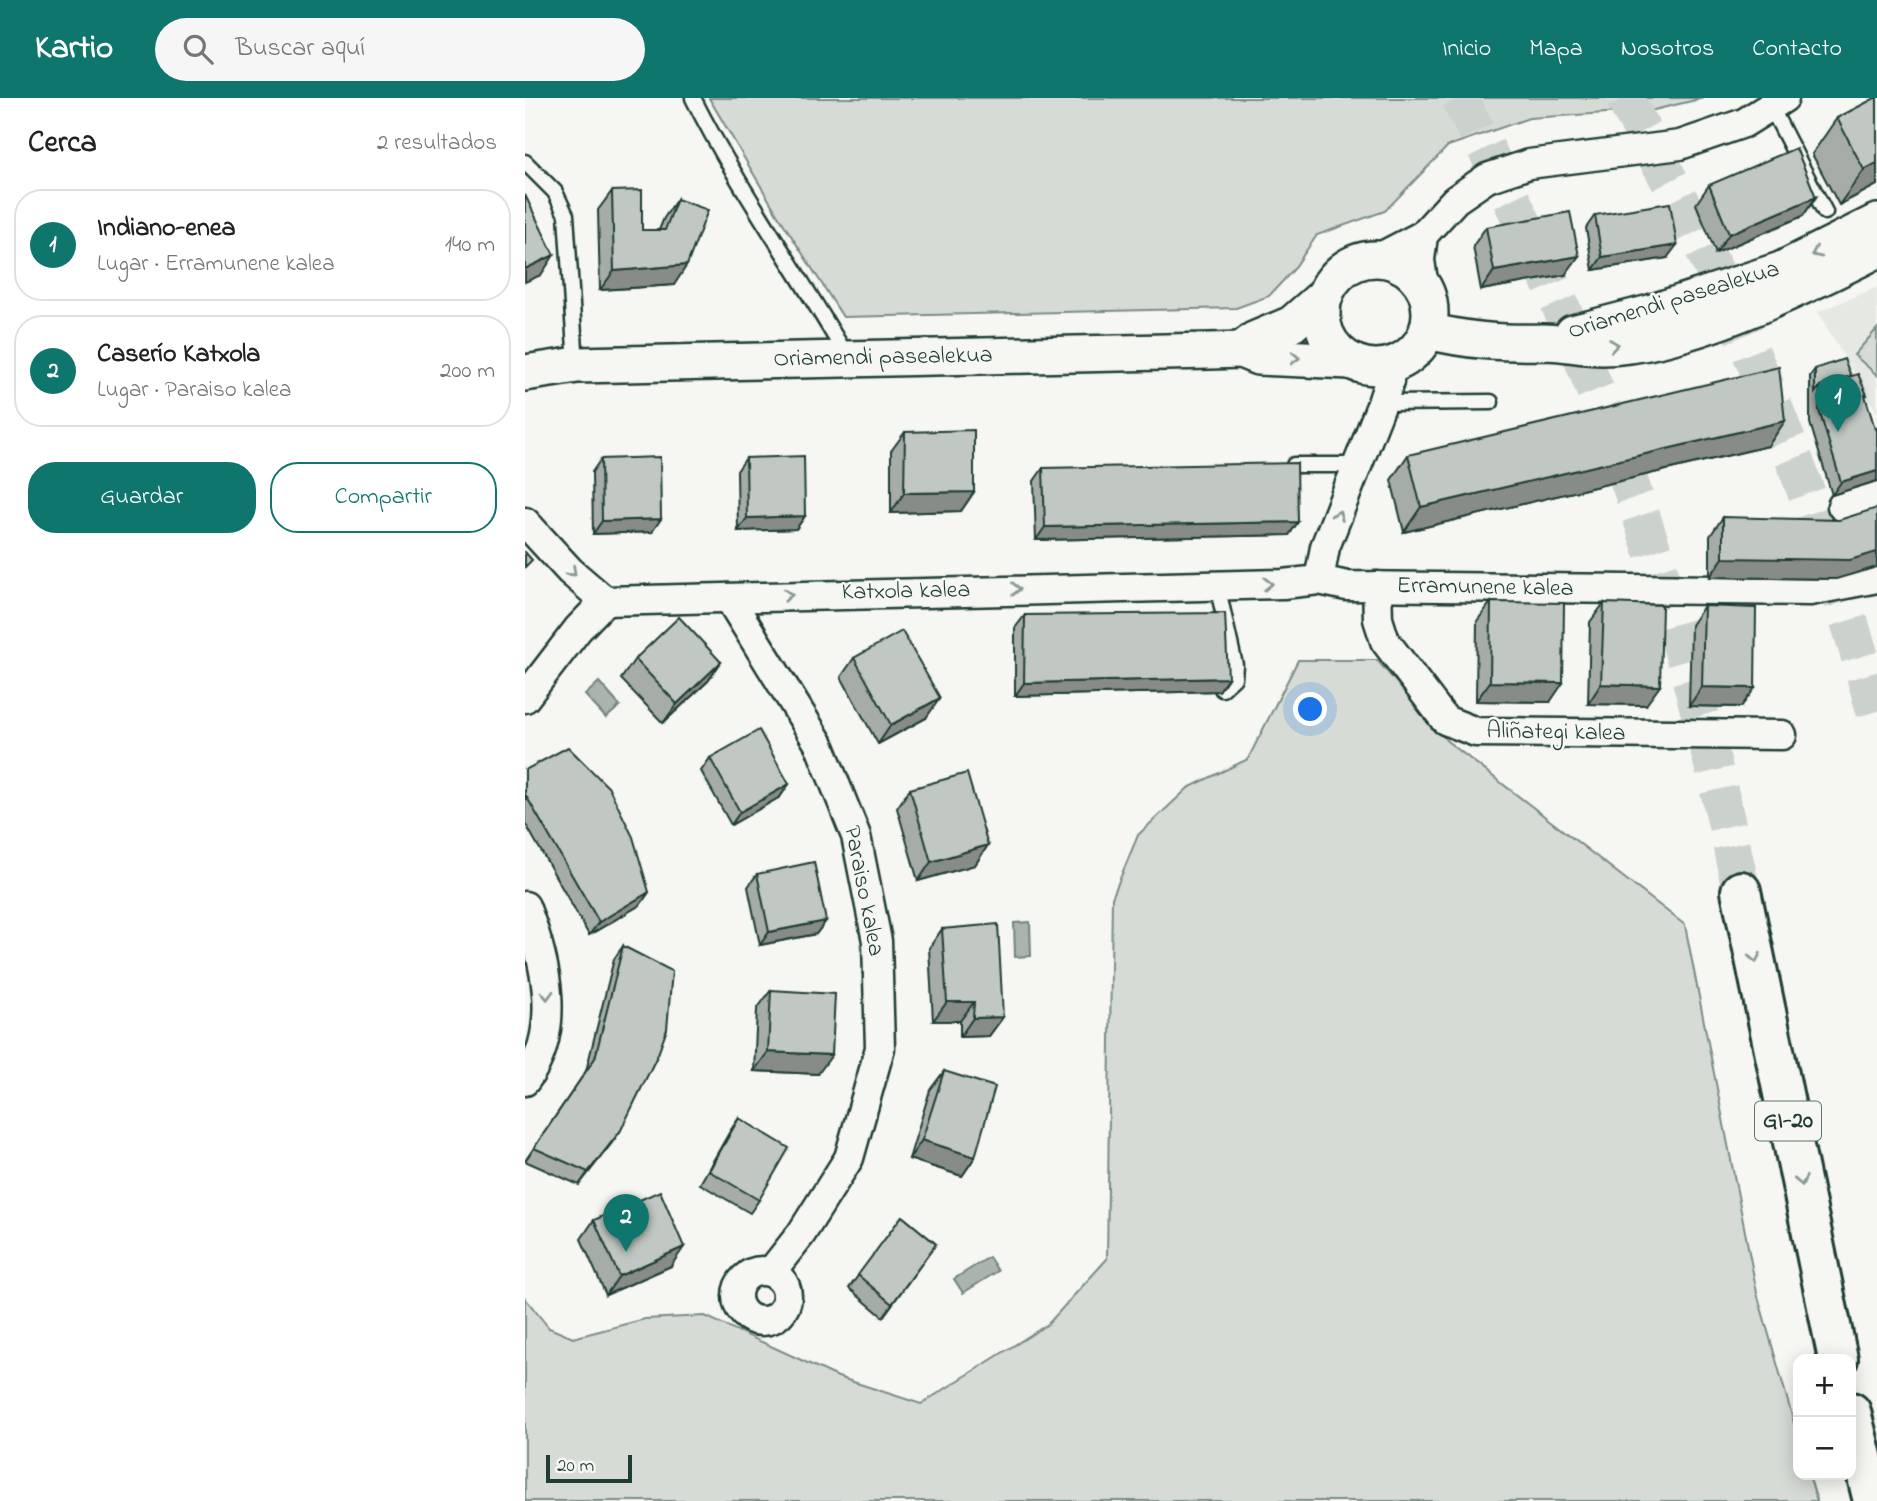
<!DOCTYPE html>
<html lang="es">
<meta charset="utf-8">
<style>
body{margin:0;font-family:"Indie Flower",sans-serif;background:#f6f6f6;color:#222}
.controls{position:absolute;right:21px;bottom:21px;display:grid;overflow:hidden;border-radius:14px;box-shadow:0 4px 18px #0003}
.controls button{width:63px;height:63px;display:grid;place-items:center;padding:0;border:0;border-bottom:2px solid #e0e0e0;background:#fff;color:#222;font:35px sans-serif}
.scale{position:absolute;left:21px;bottom:18px;width:86px;box-sizing:border-box;padding-left:7px;border:4px solid #1f3d34;border-top:0;font-size:19px;line-height:24px;white-space:nowrap;color:#1f3d34;-webkit-text-stroke:5px #f6f6f2;paint-order:stroke}
.you{position:absolute;left:786px;top:612px;width:24px;height:24px;margin:-18px;border:5px solid #fff;border-radius:50%;background:#1a73e8;box-shadow:0 0 0 10px #1a73e833}
.badge{display:grid;place-items:center;width:46px;height:46px;border-radius:50%;background:#0f766e;color:#fff;font-size:23px;font-weight:700}
.pin{position:absolute;translate:-50% -58px;filter:drop-shadow(0 2px 4px #0008)}
.pin::after{content:'';position:absolute;top:37px;width:24px;height:21px;background:inherit;clip-path:polygon(0 0,100% 0,50% 100%)}
.list{margin:0;padding:0;list-style:none}
h2{display:flex;justify-content:space-between;align-items:center;height:91px;margin:0;padding:0 28px;font-size:30px}
h2 small{font-size:23px;font-weight:400;color:#767676}
.list li{display:grid;grid-template-columns:46px 1fr auto;gap:21px;align-items:center;box-sizing:border-box;height:112px;margin:0 14px 14px;padding:0 14px;border:2px solid #e0e0e0;border-radius:28px}
.list b{display:block;font-size:26px;white-space:nowrap}
.list p{margin:0;font-size:23px;white-space:nowrap;color:#767676}
.list em{font-size:23px;font-style:normal;color:#767676}
.actions{display:flex;gap:14px;padding:21px 28px}
.actions a{flex:1;padding:16px 0;border:2px solid #0f766e;border-radius:28px;text-align:center;font-size:24px;color:#0f766e}
.actions .main{background:#0f766e;color:#fff}
.icon{flex:none;width:38px;height:38px;fill:none;stroke:currentColor;stroke-width:2;stroke-linecap:round;stroke-linejoin:round}
.map{position:relative;flex:none;width:1352px;height:1403px;overflow:hidden}
header{display:flex;align-items:center;gap:42px;box-sizing:border-box;height:98px;padding:0 35px;background:#0f766e;color:#fff}
header strong{font-size:33px}
nav{display:flex;gap:38px;margin-inline-start:auto;font-size:24px}
.search{width:490px;height:63px;background:#f6f6f6;display:flex;align-items:center;gap:18px;box-sizing:border-box;padding:0 24px;border-radius:38px;color:#767676;font-size:26px}
main{display:flex}
aside{flex:1;background:#fff}
.map>svg:first-child{display:block}
.built{fill:#e6e8e4}
.green{fill:#d6dbd6;stroke:#7a8c85;stroke-width:2}
.water{fill:#aab3ae;stroke:#72847d;stroke-width:2}
.lines{fill:none;stroke-linecap:round;stroke-linejoin:round}
.motorway-tunnel{stroke:#cbd1cc;stroke-width:38;stroke-dasharray:38 19;stroke-linecap:butt}
.service-casing{stroke:#1f3d34;stroke-width:19}
.minor-casing{stroke:#1f3d34;stroke-width:33}
.tertiary-casing{stroke:#1f3d34;stroke-width:40}
.motorway-casing{stroke:#1f3d34;stroke-width:44}
.service{stroke:#f6f6f2;stroke-width:14}
.minor{stroke:#f6f6f2;stroke-width:28}
.tertiary{stroke:#f6f6f2;stroke-width:35}
.motorway{stroke:#f6f6f2;stroke-width:38}
.wall{fill:#a6aca8;stroke:#1f3d34;stroke-width:2}
.shaded-wall{fill:#878c88;stroke:#1f3d34;stroke-width:2}
.building{fill:#c1c8c3;stroke:#1f3d34;stroke-width:2}
.oneway{stroke:#8a9a93}
.labels{text-anchor:middle;dominant-baseline:central;stroke-width:5;stroke-linejoin:round;paint-order:stroke}
.shield{fill:#f6f6f2;stroke:#60746d;stroke-width:2}
.shield-label{font-size:23px;font-weight:bold;fill:#1f3d34}
.street-label{font-size:24px;fill:#1f3d34;stroke:#f6f6f2}
</style>
<header>
<strong>Kartio</strong>
<div class="search"><svg class="icon" aria-label="search" viewBox="0 0 24 24"><circle cx="10" cy="10" r="6"/><path d="M15 15l6 6"/></svg>Buscar aquí</div>
<nav><a>Inicio</a><a>Mapa</a><a>Nosotros</a><a>Contacto</a></nav>
</header>
<main>
<aside>
<h2>Cerca<small>2 resultados</small></h2>
<ul class="list">
<li><span class="badge">1</span><div><b>Indiano-enea</b><p>Lugar · Erramunene kalea</p></div><em>140 m</em></li>
<li><span class="badge">2</span><div><b>Caserío Katxola</b><p>Lugar · Paraiso kalea</p></div><em>200 m</em></li>
</ul>
<div class="actions"><a class="main">Guardar</a><a>Compartir</a></div>
</aside>
<div class="map">
<svg width="1352" height="1403" viewBox="0 0 1352 1403">
<rect width="100%" height="100%" fill="#f6f6f2"/>
<filter id="ink" filterUnits="userSpaceOnUse"><feTurbulence type="fractalNoise" baseFrequency=".0143" numOctaves="2"/><feDisplacementMap in="SourceGraphic" scale="14" xChannelSelector="R" yChannelSelector="G"/><feConvolveMatrix kernelMatrix="1 2 1 2 8 2 1 2 1" color-interpolation-filters="sRGB"/></filter>
<g filter="url(#ink)">
<path class="built" d="M1352 189V315L1293 214Z"/>
<g class="green">
<path d="M184 0H1179L1129 12 1004 20 923 48 860 113 792 137 768 172 744 198 711 210 318 219 251 114Z"/>
<path d="M1352 231V277L1329 257Z"/>
<path d="M773 562H852L922 643 1160 827 1232 1195 1273 1339V1377H1284L1292 1403H0V1200L24 1230 48 1240 120 1221 180 1218 313 1279 396 1306 523 1226 582 1161 587 800 613 737 663 690 723 661Z"/>
</g>
<g class="water">
<path d="M74 584 95 608 81 620 60 597Z"/>
<path d="M505 824 506 858 490 859 489 825Z"/>
<path d="M464 1159 473 1173 438 1195 429 1181Z"/>
</g>
<g class="lines">
<g class="motorway-tunnel">
<path d="M934 0C1070 249 1160 515 1216 793"/>
<path d="M1099 0C1211 194 1294 404 1352 620"/>
</g>
<defs>
<g id="service">
<path d="M168 0C213 90 272 172 322 259"/>
<path d="M1246 9 1300 114"/>
<path d="M0 64 30 94 41 117 51 266"/>
<path d="M857 305 966 304"/>
<path d="M769 367H833"/>
<path d="M692 487 710 567 709 580 697 591"/>
</g>
<g id="minor">
<path d="M898 137 895 162 899 190"/>
<path d="M850 162 898 137 930 102 962 80 1004 66 1155 47 1219 25 1259 0"/>
<path d="M1317 408 1352 398"/>
<path d="M0 424 45 473 80 503 758 486 794 482 822 488 1285 493 1352 480"/>
<path d="M794 482 800 449 857 305 864 284 865 268"/>
<path d="M852 488 853 521 860 543 920 622 951 634 1257 637"/>
<path d="M204 500 294 646 331 738 352 843 355 950 324 1060 276 1136 246 1174"/>
<path d="M0 600 53 531 80 503"/>
<path d="M0 808C21 863 38 932 0 983"/>
<circle cx="237" cy="1198" r="25"/>
</g>
<g id="tertiary">
<circle cx="851" cy="215" r="54"/>
<path d="M903 233C944 243 976 245 1019 244 1038 244 1057 249 1077 249 1158 249 1279 189 1352 152"/>
<path d="M1048 235 1125 215 1256 172 1352 124"/>
<path d="M716 252 729 242 767 226 800 197"/>
<path d="M0 275 52 267 685 253 716 252 733 259 826 263"/>
</g>
<g id="motorway">
<path d="M1216 793 1313 1261"/>
<path d="M1326 1314 1348 1403"/>
</g>
</defs>
<use href="#service" class="service-casing"/>
<use href="#minor" class="minor-casing"/>
<use href="#tertiary" class="tertiary-casing"/>
<use href="#motorway" class="motorway-casing"/>
<use href="#service" class="service"/>
<use href="#minor" class="minor"/>
<use href="#tertiary" class="tertiary"/>
<use href="#motorway" class="motorway"/>
</g>
<g class="wall">
<path d="M1352 0V87L1314 107 1287 56 1312 20Z"/>
<path d="M1184 87 1291 99 1278 118 1191 155 1171 106Z"/>
<path d="M87 93 117 132H134L139 120 152 101 149 187 75 192 73 112Z"/>
<path d="M1070 117 1142 160 1068 172 1061 130Z"/>
<path d="M961 129 1040 177 956 192 948 148Z"/>
<path d="M1290 271 1326 278 1340 300 1350 331 1352 330V383L1307 397 1285 325V278Z"/>
<path d="M380 334 449 394 436 413 366 415V353Z"/>
<path d="M1243 348 879 434 866 382 883 357Z"/>
<path d="M221 360 280 418 271 431 213 433 212 373Z"/>
<path d="M76 361 127 434 68 436 67 374Z"/>
<path d="M518 370 773 424 764 437 511 442 509 383Z"/>
<path d="M1198 419 1311 481 1185 479V438Z"/>
<path d="M966 504 1025 604 951 603 952 523Z"/>
<path d="M1079 505 1121 607 1063 606 1065 524Z"/>
<path d="M1179 508 1216 609 1164 608 1166 527Z"/>
<path d="M500 517 703 580 694 593 490 598V530Z"/>
<path d="M329 560 401 620 353 646 316 579Z"/>
<path d="M110 561 196 564 183 583 138 625 96 581Z"/>
<path d="M185 660 264 686 255 699 206 727 176 673Z"/>
<path d="M0 672 124 794 115 807 64 837 0 725Z"/>
<path d="M385 691 463 747 450 767 393 783 372 710Z"/>
<path d="M232 776 301 823 291 836 235 847 223 789Z"/>
<path d="M417 831 478 919 464 938 435 939V923H408L404 850Z"/>
<path d="M98 848 96 1032 54 1087 0 1063 61 973 89 861Z"/>
<path d="M246 892 293 976 229 973 232 911Z"/>
<path d="M419 973 450 1059 437 1078 384 1061 405 992Z"/>
<path d="M214 1020 234 1102 225 1115 175 1086 205 1033Z"/>
<path d="M377 1118 411 1146 358 1219 324 1190Z"/>
<path d="M69 1122 146 1168 81 1197 56 1141Z"/>
</g>
<g class="shaded-wall">
<path d="M1352 65V87L1314 107 1339 72Z"/>
<path d="M1291 99 1278 118 1191 155 1204 136Z"/>
<path d="M1152 147 1142 160 1068 172 1077 159Z"/>
<path d="M29 157 16 177 0 184V171Z"/>
<path d="M1054 158 1040 177 956 192 969 173Z"/>
<path d="M162 167 149 187 75 192 89 173Z"/>
<path d="M1260 323 1243 348 879 434 896 409Z"/>
<path d="M1352 373V383L1307 397 1316 384Z"/>
<path d="M449 394 436 413 366 415 379 395Z"/>
<path d="M280 418 271 431 213 433 222 420Z"/>
<path d="M136 421 127 434 68 436 77 423Z"/>
<path d="M773 424 764 437 511 442 520 429Z"/>
<path d="M1352 454V469L1311 481 1185 479 1198 460Z"/>
<path d="M196 564 183 583 138 625 152 606Z"/>
<path d="M703 580 694 593 490 598 499 585Z"/>
<path d="M965 584 1038 585 1025 604 951 603Z"/>
<path d="M1076 586 1135 588 1121 607 1063 606Z"/>
<path d="M1177 589 1230 590 1216 609 1164 608Z"/>
<path d="M415 600 401 620 353 646 366 627Z"/>
<path d="M264 686 255 699 206 727 215 714Z"/>
<path d="M463 747 450 767 393 783 406 764Z"/>
<path d="M124 794 115 807 64 837 74 824Z"/>
<path d="M301 823 291 836 235 847 244 834Z"/>
<path d="M422 904H449L435 923H408Z"/>
<path d="M478 919 464 938 435 939 448 920Z"/>
<path d="M243 954 307 957 293 976 229 973Z"/>
<path d="M96 1032 87 1045 54 1087 63 1074Z"/>
<path d="M397 1042 450 1059 437 1078 384 1061Z"/>
<path d="M159 1149 146 1168 81 1197 94 1178Z"/>
</g>
<g class="building">
<path d="M1350 0H1352V65L1339 72 1312 20Z"/>
<path d="M1271 50 1291 99 1204 136 1184 87Z"/>
<path d="M117 92V132H140L152 101 183 112 162 167 89 173 87 93Z"/>
<path d="M0 97 29 157 0 171Z"/>
<path d="M1145 105 1152 147 1077 159 1070 117Z"/>
<path d="M1045 114 1054 158 969 173 961 129Z"/>
<path d="M1319 261 1326 278 1295 288 1290 295V271Z"/>
<path d="M1254 269 1260 323 896 409 883 357Z"/>
<path d="M1333 276 1342 297H1340L1350 331 1352 330V373L1316 384 1294 312 1295 288Z"/>
<path d="M449 332V394L379 395 380 334Z"/>
<path d="M279 358 280 418 222 420 221 360Z"/>
<path d="M135 359 136 421 77 423 76 361Z"/>
<path d="M772 365 773 424 520 429 518 370Z"/>
<path d="M1352 410V454L1325 462 1198 460V419L1314 422Z"/>
<path d="M0 454 7 462 0 469Z"/>
<path d="M966 504 1039 505 1038 585 965 584Z"/>
<path d="M1079 505 1137 507 1135 588 1076 586Z"/>
<path d="M1179 508 1231 510 1230 590 1177 589Z"/>
<path d="M700 515 703 580 499 585 500 517Z"/>
<path d="M154 519 196 564 152 606 110 561Z"/>
<path d="M377 533 415 600 366 627 329 560Z"/>
<path d="M234 632 264 686 215 714 185 660Z"/>
<path d="M43 649 84 690 108 739 124 794 74 824 0 696V672Z"/>
<path d="M442 675 463 747 406 764 385 691Z"/>
<path d="M289 764 301 823 244 834 232 776Z"/>
<path d="M473 826 478 919 448 920 449 904H422L417 831Z"/>
<path d="M98 848 147 873 142 931 133 956 96 1032 63 1074 9 1050 70 960Z"/>
<path d="M246 892 310 896 307 957 243 954Z"/>
<path d="M419 973 470 989 450 1059 397 1042Z"/>
<path d="M214 1020 264 1050 234 1102 184 1073Z"/>
<path d="M135 1093 159 1149 94 1178 69 1122Z"/>
<path d="M377 1118 411 1146 367 1206 333 1177Z"/>
</g>
<defs><path id="oneway-chevron" d="M-2-3.5L2.5 0L-2 3.5" fill="none" stroke-width="1.6" stroke-linecap="round" stroke-linejoin="round" transform="scale(1.75)"/></defs>
<g class="oneway">
<use href="#oneway-chevron" transform="translate(1291 155) rotate(155)"/>
<use href="#oneway-chevron" transform="translate(1089 247) rotate(-8)"/>
<use href="#oneway-chevron" transform="translate(770 260) rotate(2)"/>
<use href="#oneway-chevron" transform="translate(813 417) rotate(-68)"/>
<use href="#oneway-chevron" transform="translate(47 474) rotate(43)"/>
<use href="#oneway-chevron" transform="translate(743 486) rotate(-1)"/>
<use href="#oneway-chevron" transform="translate(491 491) rotate(-1)"/>
<use href="#oneway-chevron" transform="translate(263 497) rotate(-3)"/>
<use href="#oneway-chevron" transform="translate(1230 860) rotate(78)"/>
<use href="#oneway-chevron" transform="translate(22 897) rotate(88)"/>
<use href="#oneway-chevron" transform="translate(1276 1083) rotate(78)"/>
</g>
</g>
<g class="labels">
<rect class="shield" x="1230" y="1003.5" width="66" height="39" rx="5"/>
<g class="shield-label">
<text x="1263" y="1023">GI-20</text>
</g>
<g class="street-label">
<text transform="translate(1149 203) rotate(-17)">Oriamendi pasealekua</text>
<text transform="translate(358 260) rotate(-1)">Oriamendi pasealekua</text>
<text transform="translate(960 490) rotate(1)">Erramunene kalea</text>
<text transform="translate(381 494) rotate(-1)">Katxola kalea</text>
<text transform="translate(1031 635) rotate(1)">Aliñategi kalea</text>
<text transform="translate(338 793) rotate(79)">Paraiso kalea</text>
</g>
</g>
</svg>
<div class="controls">
<button>+</button>
<button>−</button>
</div>
<div class="scale">20 m</div>
<div class="you"></div>
<div class="pin badge" style="left:1313px;top:334px">1</div>
<div class="pin badge" style="left:101px;top:1154px">2</div>
</div>
</main>
